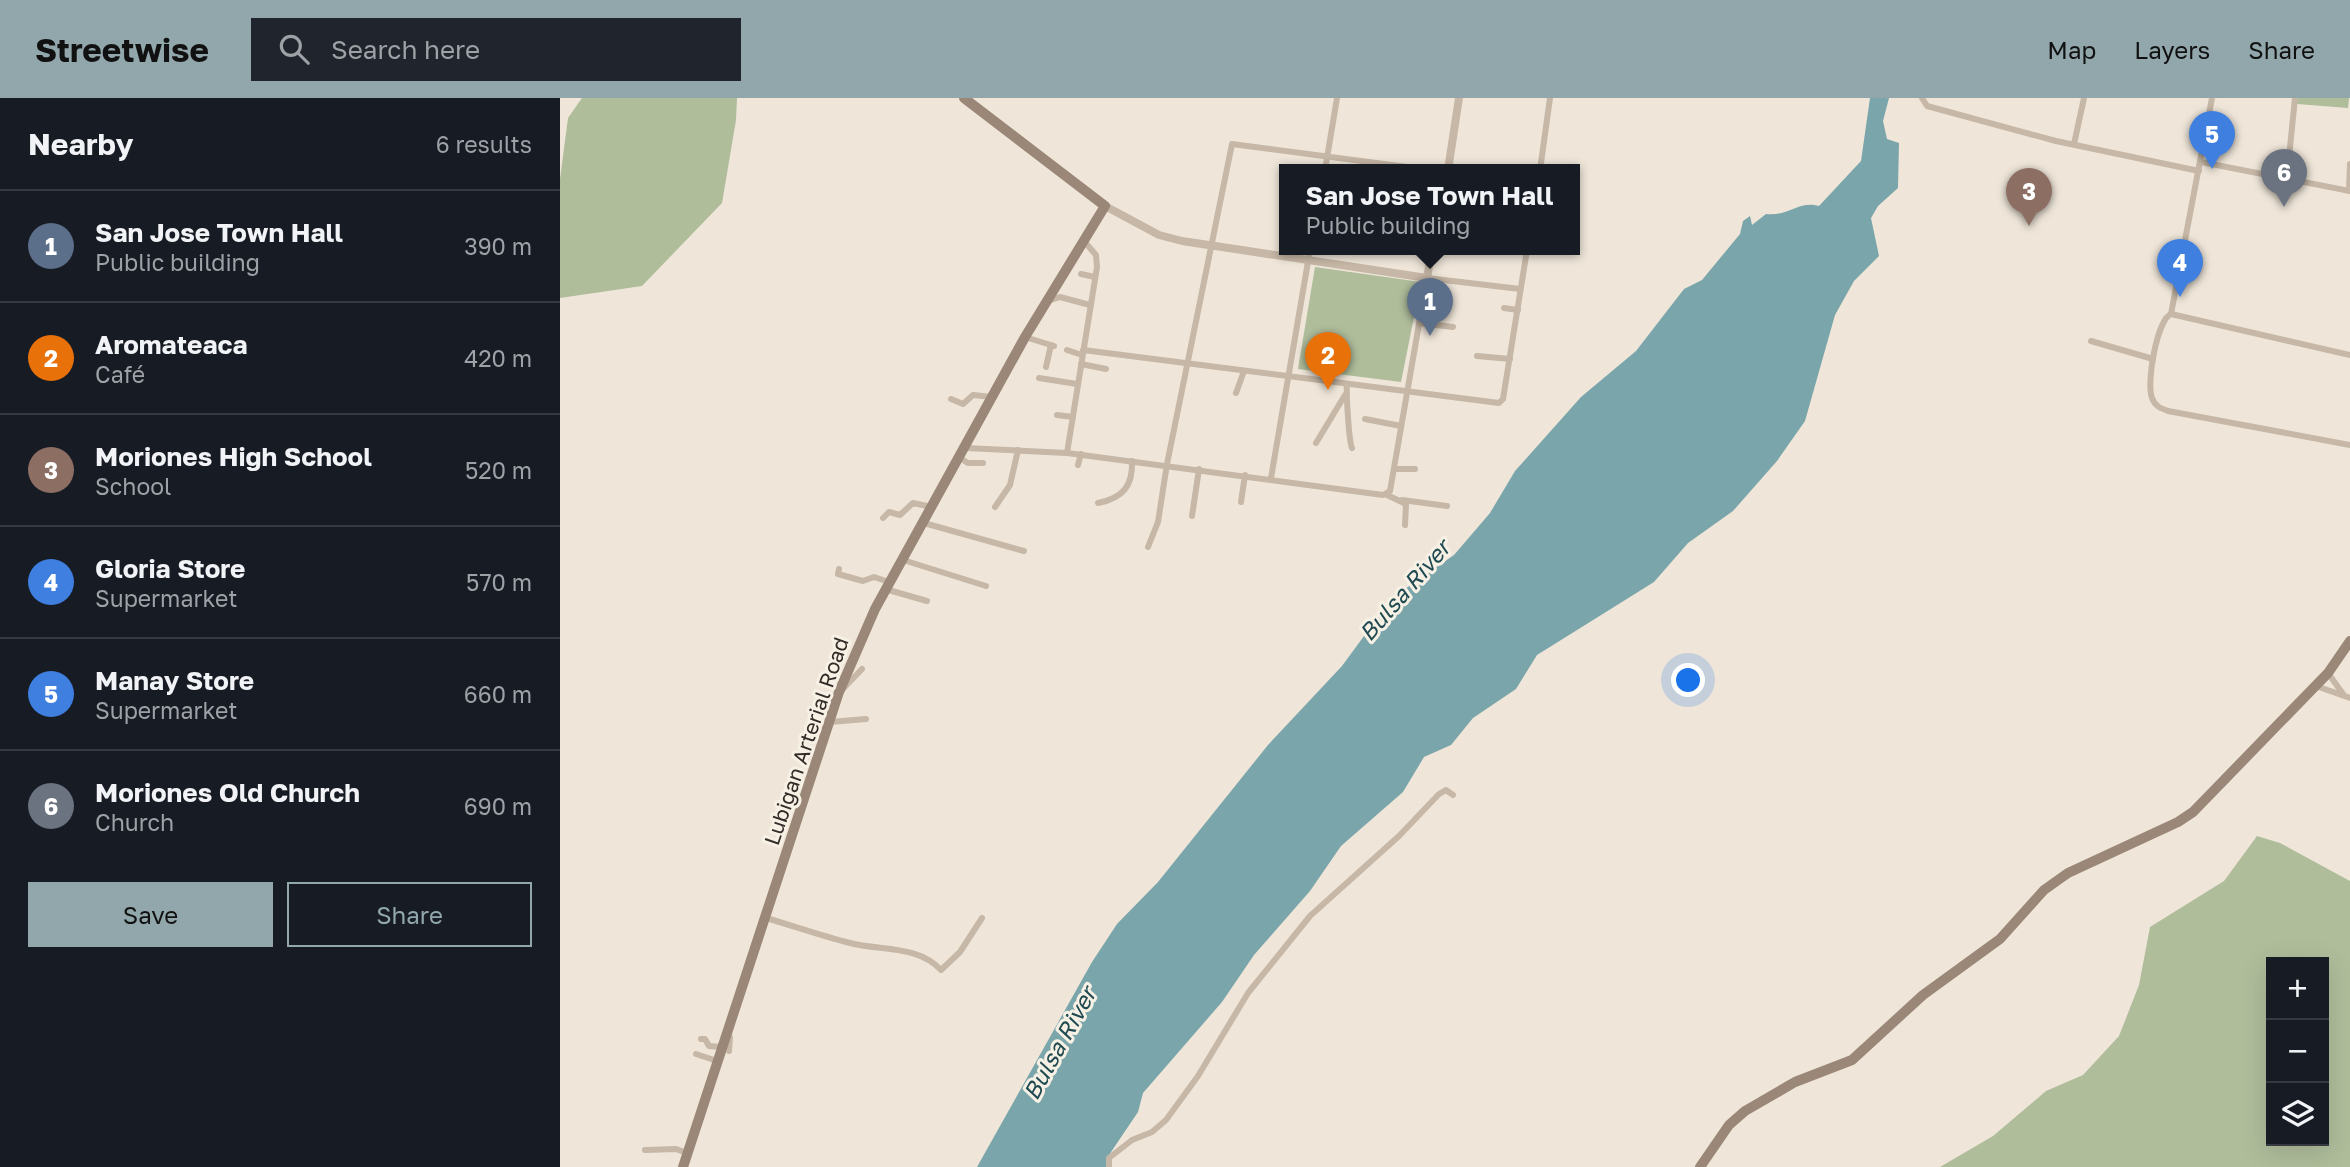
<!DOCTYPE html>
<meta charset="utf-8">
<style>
body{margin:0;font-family:"Golos Text",sans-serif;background:#20242c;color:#f1f3f6}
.controls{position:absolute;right:21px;bottom:21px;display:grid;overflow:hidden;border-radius:0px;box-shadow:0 7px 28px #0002}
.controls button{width:63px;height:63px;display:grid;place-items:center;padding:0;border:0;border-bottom:2px solid #363941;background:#171b24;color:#f1f3f6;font:35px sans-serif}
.you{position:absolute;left:1129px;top:583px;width:24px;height:24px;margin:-18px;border:5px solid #fff;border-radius:50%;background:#1a73e8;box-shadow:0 0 0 10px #1a73e833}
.badge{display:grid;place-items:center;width:46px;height:46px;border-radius:50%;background:#92a7ac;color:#fff;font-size:23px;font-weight:700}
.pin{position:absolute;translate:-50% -58px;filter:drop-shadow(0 2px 4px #0008)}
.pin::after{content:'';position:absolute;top:37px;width:24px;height:21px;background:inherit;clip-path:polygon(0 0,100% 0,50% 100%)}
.popup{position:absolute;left:719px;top:66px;width:301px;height:91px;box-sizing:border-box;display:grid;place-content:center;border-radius:0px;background:#171b24;filter:drop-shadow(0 2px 5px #0005);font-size:23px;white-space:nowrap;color:#9ea1a6}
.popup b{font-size:26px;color:#f1f3f6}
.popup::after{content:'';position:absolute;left:50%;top:100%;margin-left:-14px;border:14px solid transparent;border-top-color:#171b24}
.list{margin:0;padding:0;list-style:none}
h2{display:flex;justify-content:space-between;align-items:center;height:91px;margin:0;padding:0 28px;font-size:30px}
h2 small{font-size:23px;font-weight:400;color:#9ea1a6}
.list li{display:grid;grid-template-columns:46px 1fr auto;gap:21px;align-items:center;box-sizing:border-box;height:112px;padding:0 28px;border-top:2px solid #363941}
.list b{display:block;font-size:26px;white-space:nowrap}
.list p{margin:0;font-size:23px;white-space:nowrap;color:#9ea1a6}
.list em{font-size:23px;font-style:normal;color:#9ea1a6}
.actions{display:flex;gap:14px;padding:21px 28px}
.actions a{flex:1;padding:16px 0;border:2px solid #92a7ac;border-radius:0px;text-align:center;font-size:24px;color:#92a7ac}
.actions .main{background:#92a7ac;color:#111}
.icon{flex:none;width:38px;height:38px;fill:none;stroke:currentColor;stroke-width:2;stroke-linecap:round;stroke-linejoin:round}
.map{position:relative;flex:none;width:1790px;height:1069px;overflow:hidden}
header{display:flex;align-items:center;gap:42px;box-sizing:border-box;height:98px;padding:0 35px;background:#92a7ac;color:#111}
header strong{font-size:33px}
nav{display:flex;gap:38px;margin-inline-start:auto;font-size:24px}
.search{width:490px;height:63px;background:#20242c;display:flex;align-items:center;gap:18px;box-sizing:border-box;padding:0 24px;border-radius:0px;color:#9ea1a6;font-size:26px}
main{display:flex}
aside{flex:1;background:#171b24}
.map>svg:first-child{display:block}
.green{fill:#afbd9b;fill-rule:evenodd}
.water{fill:#7aa5aa}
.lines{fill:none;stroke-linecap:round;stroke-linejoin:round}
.minor{stroke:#c6b7a6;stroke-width:6}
.tertiary{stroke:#c6b7a6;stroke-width:8}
.secondary{stroke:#9a8778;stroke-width:10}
.labels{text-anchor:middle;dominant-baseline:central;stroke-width:6;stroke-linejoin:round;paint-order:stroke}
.street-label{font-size:21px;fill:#332b27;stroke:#f7f0e5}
.water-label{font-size:23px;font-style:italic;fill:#1f4a51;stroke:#f7f0e5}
</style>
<header>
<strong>Streetwise</strong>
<div class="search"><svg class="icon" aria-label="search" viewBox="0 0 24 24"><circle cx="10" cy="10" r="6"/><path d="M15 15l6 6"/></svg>Search here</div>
<nav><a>Map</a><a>Layers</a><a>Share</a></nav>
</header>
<main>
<aside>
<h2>Nearby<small>6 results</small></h2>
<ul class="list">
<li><span class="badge" style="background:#5c6f8a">1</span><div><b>San Jose Town Hall</b><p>Public building</p></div><em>390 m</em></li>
<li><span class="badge" style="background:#e8710a">2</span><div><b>Aromateaca</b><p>Café</p></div><em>420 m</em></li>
<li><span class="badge" style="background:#8d6e63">3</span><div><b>Moriones High School</b><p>School</p></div><em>520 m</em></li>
<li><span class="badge" style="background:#3f7fe0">4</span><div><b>Gloria Store</b><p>Supermarket</p></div><em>570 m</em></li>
<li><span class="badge" style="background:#3f7fe0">5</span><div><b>Manay Store</b><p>Supermarket</p></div><em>660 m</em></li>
<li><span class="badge" style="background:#6b7280">6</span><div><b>Moriones Old Church</b><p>Church</p></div><em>690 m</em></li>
</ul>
<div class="actions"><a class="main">Save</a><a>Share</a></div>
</aside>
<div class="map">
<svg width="1790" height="1069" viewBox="0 0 1790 1069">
<rect width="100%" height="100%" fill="#efe6d9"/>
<g class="green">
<path d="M22 0H177L176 22 162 105 82 188 0 200V81L8 20Z"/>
<path d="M1737 0H1789L1788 10 1737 6Z"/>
<path d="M755 169 861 184 841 284 738 271Z"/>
<path d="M1697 738 1720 745 1790 783V1069H1380L1433 1038 1486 993 1523 977 1559 938 1579 887 1590 829 1664 783ZM1711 864H1764V1043H1711Z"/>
</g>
<path class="water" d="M1310 0H1329L1323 23 1327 41 1339 45 1338 90 1318 108 1311 120 1319 158 1294 183 1275 217 1245 323 1217 363 1173 413 1128 445 1094 484 977 557 956 591 913 620 891 647 864 659 843 694 781 748 750 793 694 857 662 904 583 995 578 1014 547 1060V1069H417L532 864 557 826 598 784 708 647 782 568 832 500 894 457 930 415 955 373 1021 299 1076 253 1124 191 1142 182 1180 136 1183 123 1190 118 1192 127 1206 116C1228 119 1239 102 1259 108L1301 63Z"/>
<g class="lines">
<g class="minor">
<path d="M1362 0 1367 8 1496 43 1639 73"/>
<path d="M1652 0 1611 216C1597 222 1586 285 1592 300 1595 308 1600 310 1608 313L1790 347"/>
<path d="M1514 46 1524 0"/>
<path d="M1641 64 1790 93"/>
<path d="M765 72 777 0"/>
<path d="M980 72 990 0"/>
<path d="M1727 79 1735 0"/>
<path d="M1789 93 1790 66"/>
<path d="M523 142 536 157 537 169 507 355 823 397 830 393 867 180 960 191"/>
<path d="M521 176 535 179"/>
<path d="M488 203 500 199 530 207"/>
<path d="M944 210 958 212"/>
<path d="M1611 216 1790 257"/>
<path d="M859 225 893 229"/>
<path d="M465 239 494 248"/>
<path d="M1531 243 1593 261"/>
<path d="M507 252 522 257"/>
<path d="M523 252 939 305 943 301 967 152"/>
<path d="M917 258 950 261"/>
<path d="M521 266 546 271"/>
<path d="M486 269 491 247"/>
<path d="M479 280 517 286"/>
<path d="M787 286C786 295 789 344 792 350"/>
<path d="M676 295 684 273"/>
<path d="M391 301 403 306 413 297 432 299"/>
<path d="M497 317 513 319"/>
<path d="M805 321 841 328"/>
<path d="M756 345 785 297"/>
<path d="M406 350 507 355"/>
<path d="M400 360 408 365H423"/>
<path d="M518 367 521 356"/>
<path d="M834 371H855"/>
<path d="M711 380 750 152"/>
<path d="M827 397 846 406 845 427"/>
<path d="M842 402 887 408"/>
<path d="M681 404 685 377"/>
<path d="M538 405C563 400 573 388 572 363"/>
<path d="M435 409 450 387 458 352"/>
<path d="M632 418 639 371"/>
<path d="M323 420 329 414 340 417 353 405 372 409"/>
<path d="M364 425 464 453"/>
<path d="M588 449 598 424 607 366 672 46 870 72"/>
<path d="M343 462 426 488"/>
<path d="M279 471 278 476 303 483 314 479 329 484"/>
<path d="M325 491 367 503"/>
<path d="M1768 575 1783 596"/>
<path d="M1756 588 1790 600"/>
<path d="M281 593 302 571"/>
<path d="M270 624 306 621"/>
<path d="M206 820C234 828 261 838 290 845 321 853 358 847 381 872L400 854 422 820"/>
<path d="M167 936 170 939 169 953"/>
<path d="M141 941H145L149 948 161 949"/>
<path d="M136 956 157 963"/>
<path d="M85 1052 116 1051 127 1055"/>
<path d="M549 1069V1060L572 1042 592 1034 606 1022 638 978 688 895 750 818 839 738 879 696 886 692 893 697"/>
</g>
<g class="tertiary">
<path d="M888 72 899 0"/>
<path d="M545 108 599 137 622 143 867 180 872 152"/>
</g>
<g class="secondary">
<path d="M123 1069 279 594 315 511 465 239 545 108 404 0"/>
<path d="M1140 1069 1169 1027 1185 1013 1235 984 1292 962 1363 897 1440 841 1484 792 1508 775 1618 724 1633 714 1768 575 1790 543"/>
</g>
</g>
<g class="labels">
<g class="street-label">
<text transform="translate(246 643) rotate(-71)">Lubigan Arterial Road</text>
</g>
<g class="water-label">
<text transform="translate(844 492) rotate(-49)">Bulsa River</text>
<text transform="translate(499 945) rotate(-61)">Bulsa River</text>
</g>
</g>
</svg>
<div class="controls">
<button>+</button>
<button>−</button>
<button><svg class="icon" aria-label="layers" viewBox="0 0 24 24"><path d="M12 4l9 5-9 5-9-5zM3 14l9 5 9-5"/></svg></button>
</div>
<div class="you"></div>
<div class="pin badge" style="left:870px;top:238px;background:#5c6f8a">1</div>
<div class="popup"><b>San Jose Town Hall</b>Public building</div>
<div class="pin badge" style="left:768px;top:292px;background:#e8710a">2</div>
<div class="pin badge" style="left:1469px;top:128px;background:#8d6e63">3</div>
<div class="pin badge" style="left:1620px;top:199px;background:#3f7fe0">4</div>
<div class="pin badge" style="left:1652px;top:71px;background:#3f7fe0">5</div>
<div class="pin badge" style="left:1724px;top:109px;background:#6b7280">6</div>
</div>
</main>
